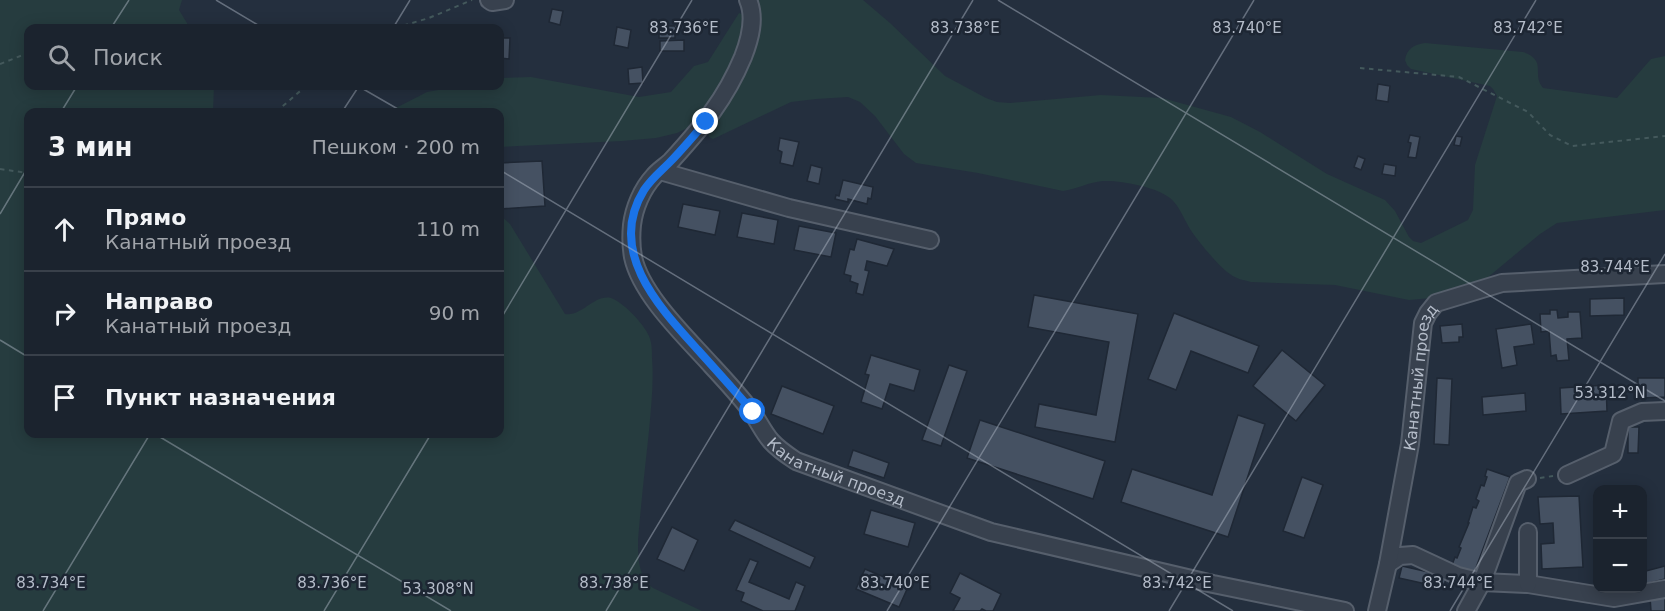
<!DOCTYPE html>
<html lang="ru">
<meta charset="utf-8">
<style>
body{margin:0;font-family:"DejaVu Sans",sans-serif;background:#242b36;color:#f1f3f6}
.controls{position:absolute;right:18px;bottom:18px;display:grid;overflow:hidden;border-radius:12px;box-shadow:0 3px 15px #0003}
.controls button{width:54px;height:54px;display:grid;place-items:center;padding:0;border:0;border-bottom:2px solid #39404a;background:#1b232e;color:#f1f3f6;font:30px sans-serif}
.stop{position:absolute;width:18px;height:18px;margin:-14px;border:4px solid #1a73e8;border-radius:50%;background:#fff}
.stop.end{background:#1a73e8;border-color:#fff;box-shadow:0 2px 6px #0008}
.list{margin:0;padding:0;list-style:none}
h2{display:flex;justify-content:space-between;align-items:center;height:78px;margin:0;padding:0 24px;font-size:26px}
h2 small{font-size:20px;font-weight:400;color:#a0a4aa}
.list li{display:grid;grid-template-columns:39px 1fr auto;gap:18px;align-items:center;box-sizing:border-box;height:84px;padding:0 24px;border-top:2px solid #39404a}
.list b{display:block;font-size:22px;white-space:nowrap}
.list p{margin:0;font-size:20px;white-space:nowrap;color:#a0a4aa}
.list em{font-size:20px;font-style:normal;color:#a0a4aa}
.icon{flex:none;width:33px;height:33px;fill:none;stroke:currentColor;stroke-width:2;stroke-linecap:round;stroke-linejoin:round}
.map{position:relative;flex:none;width:1665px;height:611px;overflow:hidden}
.search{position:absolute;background:#1b232e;box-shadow:0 3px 15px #0003;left:24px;top:24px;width:480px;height:66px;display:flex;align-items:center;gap:15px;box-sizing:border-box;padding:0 21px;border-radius:12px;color:#a0a4aa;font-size:22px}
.panel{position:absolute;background:#1b232e;box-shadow:0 3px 15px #0003;left:24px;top:108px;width:480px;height:330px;border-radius:12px}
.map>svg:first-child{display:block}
.green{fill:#263c3f}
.building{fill:#455162;stroke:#1f2835;stroke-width:1.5}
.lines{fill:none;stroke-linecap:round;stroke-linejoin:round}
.minor-casing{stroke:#565f6c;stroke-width:20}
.path{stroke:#44595c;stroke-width:2;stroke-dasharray:4.5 4.5;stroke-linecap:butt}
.minor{stroke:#38414e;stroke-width:16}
.route{stroke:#1a73e8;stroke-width:8}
.ticks{fill:none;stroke:#b4bcc9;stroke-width:1.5;stroke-opacity:0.45}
.labels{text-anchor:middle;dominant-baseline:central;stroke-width:5;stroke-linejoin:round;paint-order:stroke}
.street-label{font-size:16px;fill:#b4bcc9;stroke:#1d2633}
.ticks-label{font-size:15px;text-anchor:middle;fill:#b4bcc9;stroke:#1d2633;stroke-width:5;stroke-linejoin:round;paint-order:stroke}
</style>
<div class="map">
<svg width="1665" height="611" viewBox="0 0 1665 611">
<rect width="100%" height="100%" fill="#242f3e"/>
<g class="green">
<path d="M0 0H182L179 10 190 28H28V86H214L213 112H28V434H500V215L510 224 565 314C582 317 594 294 611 298 623 302 644 324 649 336 652 343 652 351 652 358 654 383 651 407 649 431 645 468 641 504 638 540 638 558 638 576 653 588L702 611H0Z"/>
<path d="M759 0H863L890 23 945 76 986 98 997 102 1010 103 1101 95 1162 98 1231 117 1260 132 1327 174 1385 200 1395 211 1409 237 1413 241 1421 243 1468 220 1473 210 1475 165 1497 96 1493 89 1490 86 1411 69 1407 65 1405 60C1407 48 1414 45 1425 43L1523 52C1548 61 1531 74 1543 88L1617 98 1651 59 1665 56V210L1557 223 1540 234 1487 278 1476 283 1431 298 1409 300 1335 285 1251 282C1244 280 1236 279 1230 274 1218 266 1198 241 1190 229 1184 219 1179 205 1170 198 1157 187 1120 180 1103 181 1089 182 1077 189 1063 191L978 173 916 163 904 154 875 116 860 102 848 97 816 99 791 102 713 139 709 137 708 131C728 98 756 63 760 24 761 16 759 8 759 0Z"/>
<path d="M739 13 746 16 745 31 731 72 696 124 677 133 656 138 622 141 500 147V112H388L427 92 460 86H500V78L531 77 639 97 671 92 694 66 708 62Z"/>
</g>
<g class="building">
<path d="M552 9 563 11 560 25 549 22Z"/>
<rect x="659" y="26" width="16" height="12"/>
<path d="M617 27 631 30 628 48 614 45Z"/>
<path d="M500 38H510L509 59 500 58Z"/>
<path d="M684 40V51H660V41Z"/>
<path d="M642 67 643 83 629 84 628 69Z"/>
<path d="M1378 84 1390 86 1388 102 1376 100Z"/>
<path d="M1410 135 1420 137 1416 158 1408 157 1411 143 1408 142Z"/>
<path d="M1456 136 1462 137 1460 146 1454 145Z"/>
<path d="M780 138 799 142 793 166 780 163 782 152 778 150Z"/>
<path d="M1358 156 1365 159 1361 170 1354 167Z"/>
<path d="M542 161 545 206 500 209V163Z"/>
<path d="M1384 164 1396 166 1395 176 1382 174Z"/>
<path d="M811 165 822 168 819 184 807 181Z"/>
<path d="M843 180 873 187 871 199 868 198 867 204 848 199V202L835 199 836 195 839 196Z"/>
<path d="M683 204 720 211 715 235 678 227Z"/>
<path d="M742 213 778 220 774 244 737 237Z"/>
<path d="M799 226 836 233 831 257 794 250Z"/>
<path d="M857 239 894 249 887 266 867 261 865 270 869 271 863 295 856 293 858 284 850 281 851 276 844 274 850 249 854 250Z"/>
<path d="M1034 295 1138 314 1115 442 1035 427 1039 404 1096 415 1109 342 1028 327Z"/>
<path d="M1624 298V315L1590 316V299Z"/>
<path d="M1550 310H1557L1558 318 1568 317V312H1580L1582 338 1567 339 1569 360 1557 361 1556 355 1551 356 1549 331 1541 332 1540 314H1550Z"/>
<path d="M1174 313 1259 346 1248 373 1191 351 1176 390 1148 379Z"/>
<path d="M1462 324 1463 337H1459V342L1442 343 1440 326Z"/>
<path d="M1531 324 1534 344 1514 347 1517 365 1502 368 1496 329Z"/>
<path d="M1282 350 1325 385 1296 421 1253 386Z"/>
<path d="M871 355 920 370 914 391 890 384 882 409 861 402 869 375 865 374Z"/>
<path d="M949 365 967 371 941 446 922 440Z"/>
<path d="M1437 378 1452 379 1449 445 1434 444Z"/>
<path d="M1638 378H1665V397L1642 398 1643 391H1638Z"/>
<path d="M1606 385 1607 411 1561 414 1560 388Z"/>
<path d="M782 386 834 406 823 434 771 414Z"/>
<path d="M1525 393 1526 411 1483 415 1482 397Z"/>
<path d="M1238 415 1265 424 1228 537 1121 502 1132 469 1212 495Z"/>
<path d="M980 420 1105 461 1093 499 967 458Z"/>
<path d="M1628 427H1639L1638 453H1628Z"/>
<path d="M853 450 889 463 884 478 848 466Z"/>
<path d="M1487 469 1510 477 1474 573 1452 565 1455 557 1457 558 1461 548 1459 547 1469 523H1468L1473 507 1476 508 1479 501 1476 499 1481 485 1484 486 1487 477 1485 476Z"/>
<path d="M1302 477 1323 485 1304 538 1283 531Z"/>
<path d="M1579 496 1583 567 1542 569 1541 544 1554 543 1553 523 1540 524 1538 497Z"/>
<path d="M871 510 915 523 908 547 864 534Z"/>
<path d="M735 520 815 557 810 568 729 530Z"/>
<path d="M672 527 698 540 684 571 657 559Z"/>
<path d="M750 559 758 562 749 582 789 599 796 582 805 586 795 611H763L741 601 744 593 736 590Z"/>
<path d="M1402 566 1446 576 1444 588 1399 578Z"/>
<path d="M1665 566V579L1642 585V572Z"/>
<path d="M865 569 908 587 899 607 856 589Z"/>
<path d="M960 573 1001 594 993 611H986L982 609 980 611H953L960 598 950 593Z"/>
<path d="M1650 597H1665V611H1651Z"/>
</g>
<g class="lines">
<defs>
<g id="minor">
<path d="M489 0 492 2 505 0"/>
<path id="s1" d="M748 0C756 18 750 39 743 57 725 100 702 127 671 161 666 166 659 170 654 176 642 189 634 208 632 225 631 235 631 246 633 257 641 295 687 338 712 366 726 381 739 395 751 411 758 420 763 432 771 441 778 449 787 455 796 461L991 532 1213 584 1345 611"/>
<path d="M660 171 789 208 930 240"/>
<path d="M1567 475 1613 454 1621 421 1642 412 1665 411"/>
<path d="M1388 564 1400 556 1413 555 1458 576 1482 582 1528 584 1614 598 1665 589"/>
<path d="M1528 584V532"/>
<path id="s2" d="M1377 611 1388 564 1410 444 1423 323 1428 313 1436 303 1502 283 1665 274"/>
<path d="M1466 611 1482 582 1518 483 1527 479"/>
</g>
</defs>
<use href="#minor" class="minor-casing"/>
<g class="path">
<path d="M395 28 429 18 472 0"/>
<path d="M0 64 28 53"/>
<path d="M1360 68 1459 77 1528 112 1550 135 1572 146 1665 136"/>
<path d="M276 112 306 86"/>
<path d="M0 169 28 173"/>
<path d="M1540 478 1553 476"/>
</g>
<use href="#minor" class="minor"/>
</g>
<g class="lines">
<path class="route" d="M706 122C694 135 682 150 669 163 660 172 651 179 644 190 606 251 659 307 698 350 717 371 735 391 753 412"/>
</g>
<path class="ticks" d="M216 0 263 28M998 0 1665 401M111 28 129 0M393 28 410 0M358 86 403 112M61 112 77 86M342 112 359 86M500 170 1233 611M0 214 28 167M500 320 692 0M0 340 28 357M155 434 451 611M43 611 150 434M324 611 431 434M606 611 973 0M887 611 1254 0M1169 611 1536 0M1450 611 1665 254"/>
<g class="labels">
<g class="street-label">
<text stroke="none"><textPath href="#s2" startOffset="238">Канатный проезд</textPath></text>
<text stroke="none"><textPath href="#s1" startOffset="600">Канатный проезд</textPath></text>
</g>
</g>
<g class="ticks-label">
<text x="1247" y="33">83.740°E</text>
<text x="684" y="33">83.736°E</text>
<text x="965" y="33">83.738°E</text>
<text x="1528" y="33">83.742°E</text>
<text x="1615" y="272">83.744°E</text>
<text x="1610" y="398">53.312°N</text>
<text x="51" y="588">83.734°E</text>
<text x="332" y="588">83.736°E</text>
<text x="614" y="588">83.738°E</text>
<text x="895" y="588">83.740°E</text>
<text x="1177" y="588">83.742°E</text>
<text x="1458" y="588">83.744°E</text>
<text x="438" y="594">53.308°N</text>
</g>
</svg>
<div class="controls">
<button>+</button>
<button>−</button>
</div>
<div class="stop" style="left:753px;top:412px"></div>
<div class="stop end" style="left:706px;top:122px"></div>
<div class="search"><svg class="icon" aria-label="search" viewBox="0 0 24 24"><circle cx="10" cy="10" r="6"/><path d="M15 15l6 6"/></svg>Поиск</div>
<section class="panel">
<h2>3 мин<small>Пешком · 200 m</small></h2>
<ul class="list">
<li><svg class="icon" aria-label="ahead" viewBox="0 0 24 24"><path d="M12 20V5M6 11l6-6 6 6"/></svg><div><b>Прямо</b><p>Канатный проезд</p></div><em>110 m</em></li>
<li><svg class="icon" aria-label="right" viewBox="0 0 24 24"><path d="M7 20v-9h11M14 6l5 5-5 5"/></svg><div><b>Направо</b><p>Канатный проезд</p></div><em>90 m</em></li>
<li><svg class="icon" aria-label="arrive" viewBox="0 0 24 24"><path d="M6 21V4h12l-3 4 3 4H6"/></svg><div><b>Пункт назначения</b></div></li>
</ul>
</section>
</div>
